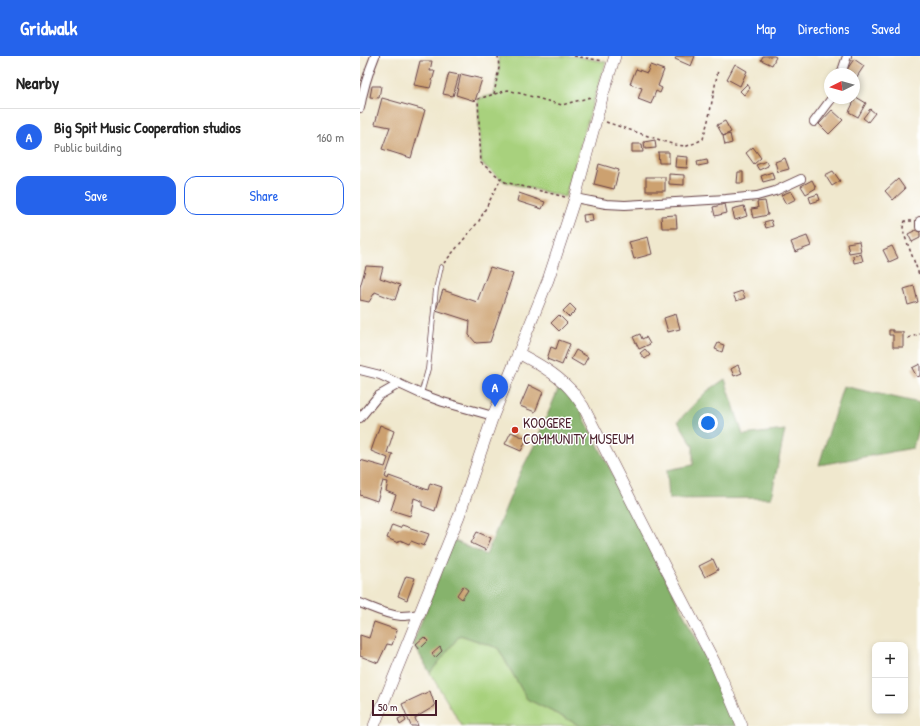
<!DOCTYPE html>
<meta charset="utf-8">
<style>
body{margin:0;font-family:"Patrick Hand",sans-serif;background:#f6f6f6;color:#222}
.controls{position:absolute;right:12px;bottom:12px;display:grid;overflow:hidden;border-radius:8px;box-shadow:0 2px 6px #0003}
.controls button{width:36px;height:36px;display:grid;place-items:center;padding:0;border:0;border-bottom:1px solid #e0e0e0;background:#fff;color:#222;font:20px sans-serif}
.compass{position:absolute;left:464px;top:12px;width:36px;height:36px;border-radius:50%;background:#fff;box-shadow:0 2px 6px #0003;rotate:265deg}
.scale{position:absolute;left:12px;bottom:10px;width:65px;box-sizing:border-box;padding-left:4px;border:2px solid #4a1f2b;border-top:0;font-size:11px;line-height:14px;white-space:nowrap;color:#4a1f2b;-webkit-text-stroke:3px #fff;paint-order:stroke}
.you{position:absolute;left:348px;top:367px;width:14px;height:14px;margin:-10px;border:3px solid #fff;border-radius:50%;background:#1a73e8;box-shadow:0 0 0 6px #1a73e833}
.badge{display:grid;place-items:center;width:26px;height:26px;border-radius:50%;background:#2563eb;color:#fff;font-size:13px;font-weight:700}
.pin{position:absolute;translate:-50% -33px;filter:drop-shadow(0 1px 2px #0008)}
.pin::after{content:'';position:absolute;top:21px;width:14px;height:12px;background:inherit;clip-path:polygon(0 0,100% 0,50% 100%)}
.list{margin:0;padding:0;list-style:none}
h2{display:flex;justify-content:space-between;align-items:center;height:52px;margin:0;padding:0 16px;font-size:17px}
h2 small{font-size:13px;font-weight:400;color:#767676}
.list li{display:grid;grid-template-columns:26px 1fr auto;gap:12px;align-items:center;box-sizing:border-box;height:56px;padding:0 16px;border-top:1px solid #e0e0e0}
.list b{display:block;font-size:15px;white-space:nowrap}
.list p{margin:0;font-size:13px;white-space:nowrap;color:#767676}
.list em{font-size:13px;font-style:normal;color:#767676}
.actions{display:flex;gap:8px;padding:12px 16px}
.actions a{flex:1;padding:9px 0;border:1px solid #2563eb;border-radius:12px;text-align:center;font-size:14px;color:#2563eb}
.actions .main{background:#2563eb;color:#fff}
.map{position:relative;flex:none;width:560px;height:670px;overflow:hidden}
header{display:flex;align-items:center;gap:24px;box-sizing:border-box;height:56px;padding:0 20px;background:#2563eb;color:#fff}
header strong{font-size:19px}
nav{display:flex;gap:22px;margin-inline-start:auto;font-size:14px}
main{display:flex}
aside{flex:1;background:#fff}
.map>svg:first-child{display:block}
.green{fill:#a8d17d;stroke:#797854}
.forest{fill:#86b36c;stroke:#68694c}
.building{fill:#cca170}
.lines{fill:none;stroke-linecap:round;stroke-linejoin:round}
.lane-casing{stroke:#633d43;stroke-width:5.5}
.street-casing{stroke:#633d43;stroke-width:10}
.secondary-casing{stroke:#633d43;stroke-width:12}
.path{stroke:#633d43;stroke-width:1.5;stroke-dasharray:3 3;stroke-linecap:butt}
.lane{stroke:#fff;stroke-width:4}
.street{stroke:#fff;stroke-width:8}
.secondary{stroke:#fff;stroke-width:11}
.poi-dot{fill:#c8321e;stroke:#fff;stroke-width:1.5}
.labels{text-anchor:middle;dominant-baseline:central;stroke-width:3;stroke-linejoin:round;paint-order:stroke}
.poi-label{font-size:14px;fill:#4a1f2b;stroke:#fff;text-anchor:start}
</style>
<header>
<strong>Gridwalk</strong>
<nav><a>Map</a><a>Directions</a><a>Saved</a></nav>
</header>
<main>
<aside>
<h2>Nearby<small></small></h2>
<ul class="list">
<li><span class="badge">A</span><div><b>Big Spit Music Cooperation studios</b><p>Public building</p></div><em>160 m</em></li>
</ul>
<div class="actions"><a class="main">Save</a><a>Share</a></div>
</aside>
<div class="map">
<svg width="560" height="670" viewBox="0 0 560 670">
<rect width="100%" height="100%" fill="#fff"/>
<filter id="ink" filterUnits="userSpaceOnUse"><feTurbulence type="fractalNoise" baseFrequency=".025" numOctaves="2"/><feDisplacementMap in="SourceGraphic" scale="8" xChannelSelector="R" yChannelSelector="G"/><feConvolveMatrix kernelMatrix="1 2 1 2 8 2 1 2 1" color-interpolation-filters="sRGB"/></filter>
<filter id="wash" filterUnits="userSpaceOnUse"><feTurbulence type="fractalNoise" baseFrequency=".012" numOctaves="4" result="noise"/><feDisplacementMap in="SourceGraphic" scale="16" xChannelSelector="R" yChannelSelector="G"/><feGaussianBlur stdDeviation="0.9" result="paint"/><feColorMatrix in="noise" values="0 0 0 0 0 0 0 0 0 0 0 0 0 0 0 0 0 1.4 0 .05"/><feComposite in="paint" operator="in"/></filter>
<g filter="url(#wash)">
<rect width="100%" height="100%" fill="#f0e8ce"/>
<g class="green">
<path d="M138 0H214L246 6 235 40 205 141 145 126 121 107 118 43 134 38 139 12Z"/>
<path d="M100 579 138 592 167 643 221 670H102L70 617Z"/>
</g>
<g class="forest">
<path d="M365 323 383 379 425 374 411 442 309 443 307 414 333 409V390L318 365 346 336Z"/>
<path d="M200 329 211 336 361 631 376 670H221L167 643 138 592 100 579 70 617 53 587 93 484 126 499 161 415 175 388Z"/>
<path d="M483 330 560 347V365L553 392 459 409Z"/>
</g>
<g id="blocks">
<g class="building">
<path d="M317 0H335L331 10 315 3Z"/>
<path d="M403 0H414L416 1 412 9 401 4Z"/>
<path d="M494 3 504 10 494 25V18H484Z"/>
<path d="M60 5H72L70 15H75L70 32 54 29Z"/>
<path d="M375 8 387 15 380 30 367 23Z"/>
<path d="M290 9 304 14 298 30 302 32 300 37 296 35 291 48 278 43 282 32 270 28 276 13 287 17Z"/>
<path d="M89 17 99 19 93 40 83 38Z"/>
<path d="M101 18 122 23 115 45 96 39Z"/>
<path d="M387 28 390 32 384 39 380 35Z"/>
<path d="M12 30H21L19 42 10 41Z"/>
<path d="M496 41 506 47 498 61 489 56Z"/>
<path d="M22 42 65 54 51 102 22 93 30 71 15 68Z"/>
<path d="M510 53 515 57 508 66 503 62Z"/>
<path d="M472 54 483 64 469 78 459 68Z"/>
<path d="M365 65 371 76 363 80 370 78 372 87 365 89 363 80 357 69Z"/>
<path d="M295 84 296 92 285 93 284 86Z"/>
<path d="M272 88H282L283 96H272Z"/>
<path d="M393 91 401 102 394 108 386 97Z"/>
<path d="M298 96H309V107H299Z"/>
<path d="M316 100 328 101 327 112 315 111Z"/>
<path d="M425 102 429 113 418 116 415 106Z"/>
<path d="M347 104 348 108 338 110 337 106Z"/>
<path d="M406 105 408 110 399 114 396 109Z"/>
<path d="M239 108 259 114 254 133 234 128Z"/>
<path d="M473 115 480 125 472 130 465 119Z"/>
<path d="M378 116H383V127H377Z"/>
<path d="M412 116 414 123 403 126 401 120Z"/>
<path d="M309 118 324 119V129L309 128Z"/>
<rect x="286" y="121" width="19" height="14"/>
<path d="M538 123 545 133 533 144 525 135Z"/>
<path d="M452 124 456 132 446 138 441 130Z"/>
<path d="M431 135 436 143 426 148 421 139Z"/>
<path d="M159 137 185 146 182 153 157 145Z"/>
<path d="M458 138 460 144 451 147 449 141Z"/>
<path d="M405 145 408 159 393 162 391 153 398 152 397 146Z"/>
<path d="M365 148 367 157 355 160 353 151Z"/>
<path d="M384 150 387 160 375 164 372 153Z"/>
<path d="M232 158 233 165 224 166 223 159Z"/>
<path d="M316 159 317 172H302L301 160Z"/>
<path d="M411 164 413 170 406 172 404 166Z"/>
<path d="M558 173 560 177V182L552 186 548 178Z"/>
<path d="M447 180 451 190 435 196 431 186Z"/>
<path d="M288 181 292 198 274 203 269 186Z"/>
<path d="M499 185 501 195 489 197 487 187Z"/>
<path d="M532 190 538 202 529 206 523 194Z"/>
<path d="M501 198 503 205 494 207 493 200Z"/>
<path d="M6 210 23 211 20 222 40 229 35 244 15 236 9 246 0 244V231Z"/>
<path d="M130 211 153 218 130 286 116 287 109 279 110 265 76 254 83 234 117 246Z"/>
<path d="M554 230 558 246 548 249 544 233Z"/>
<path d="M382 235 385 242 376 245 373 238Z"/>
<path d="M210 248 216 254 209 261 203 255Z"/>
<path d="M316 258 320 273 308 276 304 262Z"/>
<path d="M199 259 207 267 199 275 191 267Z"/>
<path d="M529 274H533V276H543V291H533V279H529Z"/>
<path d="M280 278 282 283 286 281 290 288 279 293 273 281Z"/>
<path d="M199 284 210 288 202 309 187 303 191 291 196 293Z"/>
<path d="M358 287 364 289 362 296 355 293Z"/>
<path d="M285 293 290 299 285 303 280 297Z"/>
<path d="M216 294 228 301 223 310 211 303Z"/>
<path d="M560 308V320L557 321 552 312Z"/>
<path d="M378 309 382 317 374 320 371 313Z"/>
<path d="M169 329 183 336 175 356 160 350Z"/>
<path d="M20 369 34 375 27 397 33 398 25 421 28 423 29 420 68 434 70 427 82 431 75 455 62 450V445L54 442 50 460 31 454 36 439 26 435 28 426 23 425 17 445 0 439V404L25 411 28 402 11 395Z"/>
<path d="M151 376 167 383 161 395 145 388Z"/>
<path d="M32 469 40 472 42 469 69 478 64 490 51 485 49 488 40 484 38 487 27 482Z"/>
<path d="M117 476 131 482 126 494 111 487Z"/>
<path d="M353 503 358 514 345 521 339 510Z"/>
<path d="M46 520 55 522 47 544 38 540Z"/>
<path d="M103 530 108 534 102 543 97 539Z"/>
<path d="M14 566 37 574 32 589 27 588 18 607 0 600V579L9 582Z"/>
<path d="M64 581 68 585 60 593 56 588Z"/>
<path d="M80 591 82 595 75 602 72 598Z"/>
<path d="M70 635 75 650 55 662 58 670H51L42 648Z"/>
<path d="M44 660 46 665 40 669 38 663Z"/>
</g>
</g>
</g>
<g filter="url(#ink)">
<use href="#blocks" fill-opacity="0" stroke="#633d43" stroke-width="1"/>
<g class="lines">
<defs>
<path id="lane" d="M61 338 68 313 76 233 81 211"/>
<g id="street">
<path d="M481 18 487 0"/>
<path d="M0 52C3 34 8 17 15 0"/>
<path d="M454 66 472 42"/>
<path d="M215 142 246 148 265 149 366 143 397 140 415 135 441 123"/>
<path d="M560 165V171"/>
<path d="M0 314 20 319 61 338 83 346 133 360"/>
<path d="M0 362 18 340 39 328"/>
<path d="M0 547C13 552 27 559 41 560 47 560 54 559 60 558"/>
</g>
<g id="secondary">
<path d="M158 297C177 307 195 317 210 333 215 338 219 345 223 350L306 513 356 609 382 670"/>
<path d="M14 670 99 460 133 360 188 224 215 142 243 38 255 0"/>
</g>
</defs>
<use href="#lane" class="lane-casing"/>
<use href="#street" class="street-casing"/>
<use href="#secondary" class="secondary-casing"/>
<g class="path">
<path d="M214 0 243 5"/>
<path d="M134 38 139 12 138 0"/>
<path d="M246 66 315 89 327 90 335 87 343 83 349 61 358 14"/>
<path d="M205 141 145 126 121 107 118 43 148 34 202 49 231 41"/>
<path d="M552 165H545L543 171 544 178 560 221"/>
<path d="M84 207 119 165 141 123"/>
<path d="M548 282 560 278"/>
</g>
<use href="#lane" class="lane"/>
<use href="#street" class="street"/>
<use href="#secondary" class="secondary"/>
</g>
</g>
<circle class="poi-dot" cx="155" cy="374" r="4"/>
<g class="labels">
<g class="poi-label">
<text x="163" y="366">KOOGERE<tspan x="163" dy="16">COMMUNITY MUSEUM</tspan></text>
</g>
</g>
</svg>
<div class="controls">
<button>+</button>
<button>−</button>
</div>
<svg class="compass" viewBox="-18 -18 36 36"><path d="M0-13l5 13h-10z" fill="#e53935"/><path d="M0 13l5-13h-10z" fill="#767676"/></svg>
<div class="scale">50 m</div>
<div class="you"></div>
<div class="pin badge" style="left:135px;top:351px">A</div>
</div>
</main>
